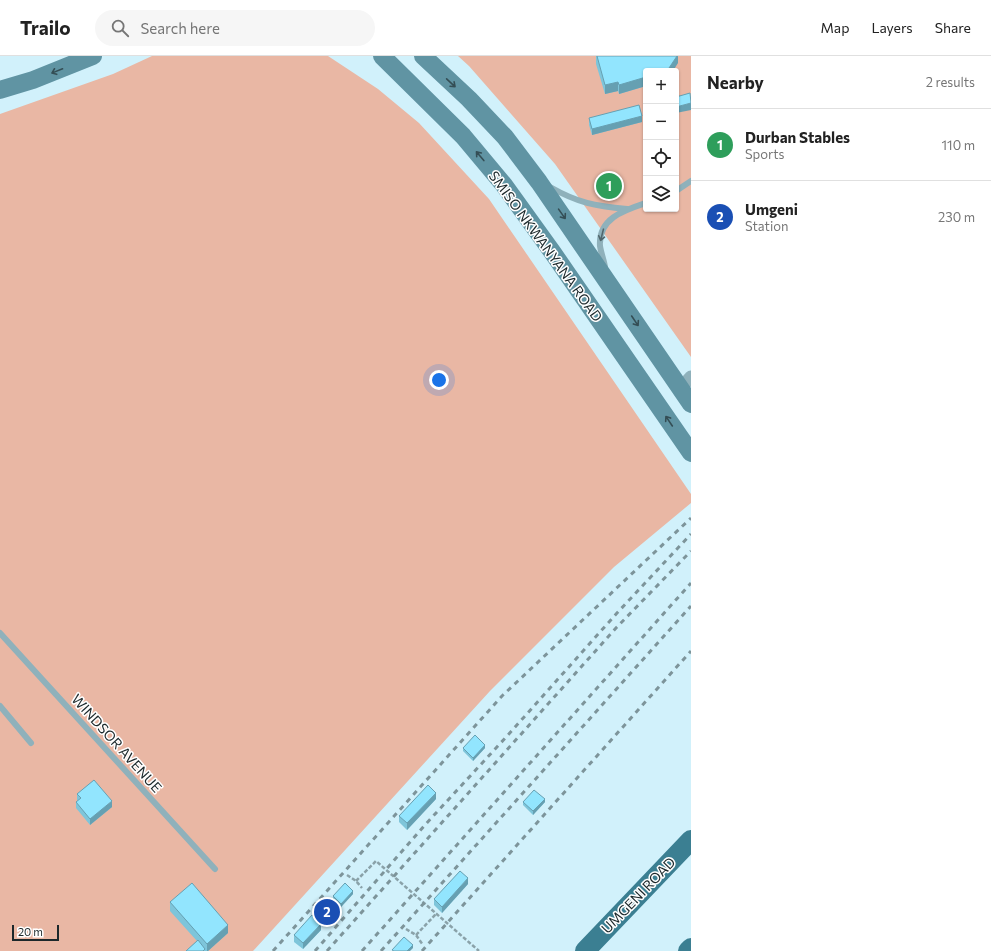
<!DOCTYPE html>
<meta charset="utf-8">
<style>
body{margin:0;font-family:Commissioner,sans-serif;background:#f6f6f6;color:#222}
.controls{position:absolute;right:12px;top:12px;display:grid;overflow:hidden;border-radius:4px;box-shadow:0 1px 3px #0004}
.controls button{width:36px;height:36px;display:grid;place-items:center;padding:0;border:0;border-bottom:1px solid #e0e0e0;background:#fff;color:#222;font:20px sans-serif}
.scale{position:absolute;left:12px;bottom:10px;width:47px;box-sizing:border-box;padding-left:4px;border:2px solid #1c282b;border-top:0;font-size:11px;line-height:14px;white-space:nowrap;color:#1c282b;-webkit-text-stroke:3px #fff;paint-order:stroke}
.you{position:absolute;left:439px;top:324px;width:14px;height:14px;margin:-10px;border:3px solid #fff;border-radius:50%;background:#1a73e8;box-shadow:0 0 0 6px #1a73e833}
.badge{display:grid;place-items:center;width:26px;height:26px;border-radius:50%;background:#7c3aed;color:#fff;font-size:13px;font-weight:700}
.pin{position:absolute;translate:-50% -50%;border:2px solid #fff;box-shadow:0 1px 4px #0006}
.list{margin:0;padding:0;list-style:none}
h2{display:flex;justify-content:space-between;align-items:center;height:52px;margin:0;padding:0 16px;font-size:17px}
h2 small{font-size:13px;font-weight:400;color:#767676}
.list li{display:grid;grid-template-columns:26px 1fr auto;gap:12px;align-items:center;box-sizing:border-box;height:72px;padding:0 16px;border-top:1px solid #e0e0e0}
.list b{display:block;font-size:15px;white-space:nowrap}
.list p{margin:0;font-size:13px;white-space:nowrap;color:#767676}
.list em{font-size:13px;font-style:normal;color:#767676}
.icon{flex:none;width:22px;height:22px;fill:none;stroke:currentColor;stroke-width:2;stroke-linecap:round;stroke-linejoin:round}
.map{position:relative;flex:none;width:691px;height:895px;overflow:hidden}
header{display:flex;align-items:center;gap:24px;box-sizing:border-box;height:56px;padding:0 20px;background:#fff;border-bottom:1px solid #e0e0e0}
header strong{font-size:19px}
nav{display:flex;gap:22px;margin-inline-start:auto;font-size:14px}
.search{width:280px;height:36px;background:#f6f6f6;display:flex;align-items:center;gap:10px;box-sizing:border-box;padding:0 14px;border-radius:22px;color:#767676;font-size:15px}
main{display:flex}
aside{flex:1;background:#fff}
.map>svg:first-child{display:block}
.green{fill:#e9b7a4;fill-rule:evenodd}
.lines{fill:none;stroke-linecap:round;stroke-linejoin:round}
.path{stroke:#8aa2a9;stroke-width:2.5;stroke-dasharray:4 2;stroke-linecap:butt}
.lane{stroke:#8fb1bb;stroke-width:6}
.street{stroke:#8fb1bb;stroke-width:13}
.secondary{stroke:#6094a3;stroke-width:18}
.primary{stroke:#3b7f92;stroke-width:20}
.rail{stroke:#7d949a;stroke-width:3;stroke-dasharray:5 5;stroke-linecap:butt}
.wall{fill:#7ec5da}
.shaded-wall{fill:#66a0b2}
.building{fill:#92e5fe;stroke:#66a0b2}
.oneway{stroke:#344e55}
.oneway2{stroke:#50666c}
.labels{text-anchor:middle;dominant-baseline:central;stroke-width:3;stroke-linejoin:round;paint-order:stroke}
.street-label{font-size:14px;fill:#1c282b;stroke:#fff}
</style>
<header>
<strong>Trailo</strong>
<div class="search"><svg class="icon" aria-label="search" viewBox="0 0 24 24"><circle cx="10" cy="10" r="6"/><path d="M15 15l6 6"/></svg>Search here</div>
<nav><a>Map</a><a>Layers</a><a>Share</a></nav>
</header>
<main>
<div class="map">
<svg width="691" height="895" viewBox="0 0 691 895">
<rect width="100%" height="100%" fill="#d1f1fb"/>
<g class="green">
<path d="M152 0H328L378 33 419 67 489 143 691 438V447L614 511 490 635 253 895H0V58L113 18Z"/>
<path d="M458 0H691V301L555 108 469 10ZM646 15H676V153H646Z"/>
</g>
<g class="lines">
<g class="path">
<path d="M347 819 356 825 362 832"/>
<path d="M356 825 376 805 479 895"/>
<path d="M406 873 416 879 423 889"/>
<path d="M416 879 436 858"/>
</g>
<g class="lane">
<path d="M550 131C578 147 595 150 627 153"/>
<path d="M676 135 691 125"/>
<path d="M605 211C604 204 601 197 600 190 598 162 625 154 646 147"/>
<path d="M0 577 215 813"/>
<path d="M0 650 31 687"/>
</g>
<path class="street" d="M680 333 691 321"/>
<g class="secondary">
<path d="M382 0 463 80 504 129 553 197 691 397"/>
<path d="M423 0 469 43 505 81 539 126 691 348"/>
<path d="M0 34 33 24 93 0"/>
</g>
<g class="primary">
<path d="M585 895 691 784"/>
<path d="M688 895 691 892"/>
</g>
<g class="rail">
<path d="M273 895 502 640 691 462"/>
<path d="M315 895 424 770 508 679 617 557 691 478"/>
<path d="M327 895 616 572 691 495"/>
<path d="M362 895 691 527"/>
<path d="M381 895 691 550"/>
<path d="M422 895 691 595"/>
</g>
</g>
<g class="wall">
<path d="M596 0H678V7L646 15V30L619 38 618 35 605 38 596 8Z"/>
<path d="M589 62 642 66 592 79 589 69Z"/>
<path d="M463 692H485L473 705 463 695Z"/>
<path d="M77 738 112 751 90 769 76 752V746L78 744H77Z"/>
<path d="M436 743 407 774 399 766V760Z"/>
<path d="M523 746H545L533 759 523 749Z"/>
<path d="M468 828 442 857 434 849V843Z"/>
<path d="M353 838 341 851 333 843V840Z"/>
<path d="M170 846 228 877 208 895H186L197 885 170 855Z"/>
<path d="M321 874 303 893 294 886V879Z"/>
</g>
<g class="shaded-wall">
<path d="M677 0H678V7L673 15H667Z"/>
<path d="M646 21V30L619 38V29Z"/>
<path d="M618 26V35L605 38V29Z"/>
<path d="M691 47V54L676 57V51Z"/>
<path d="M642 60V66L592 79V73Z"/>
<path d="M485 689V692L473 705V702Z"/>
<path d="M436 737V743L407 774V767Z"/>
<path d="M545 743V746L533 759V755Z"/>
<path d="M112 745V751L90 769V763Z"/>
<path d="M468 822V828L442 857V851Z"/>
<path d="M353 835V838L341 851V848Z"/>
<path d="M321 868V874L303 893V887Z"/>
<path d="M228 869V877L208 895H207V888Z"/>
<path d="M413 889V892L410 895H407Z"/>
</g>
<g class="building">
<path d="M597 0H677L667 15H646V21L619 29 618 26 605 29Z"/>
<path d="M690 37 691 47 676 51V41Z"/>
<path d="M639 49 642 60 592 73 589 62Z"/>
<path d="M475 679 485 689 473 702 463 692Z"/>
<path d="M94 724 112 745 90 763 76 746 81 742 77 738Z"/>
<path d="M428 729 436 737 407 767 399 760Z"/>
<path d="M534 734 545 743 533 755 523 746Z"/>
<path d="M460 815 468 822 442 851 434 843Z"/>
<path d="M192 827 228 869 207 888 170 846Z"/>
<path d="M345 827 353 835 341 848 333 840Z"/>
<path d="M312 859 321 868 303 887 294 879Z"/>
<path d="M404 881 413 889 407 895H394L392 894Z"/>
<path d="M198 884 205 893 203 895H186Z"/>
</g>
<defs><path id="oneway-shaft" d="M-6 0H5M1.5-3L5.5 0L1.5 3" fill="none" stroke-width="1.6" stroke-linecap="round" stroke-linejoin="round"/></defs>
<g class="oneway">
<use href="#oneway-shaft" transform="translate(57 15) rotate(158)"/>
<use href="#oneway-shaft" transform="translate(451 27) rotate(43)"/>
<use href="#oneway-shaft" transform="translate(480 100) rotate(-130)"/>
<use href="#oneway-shaft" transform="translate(562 158) rotate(55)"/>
<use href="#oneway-shaft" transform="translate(635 265) rotate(56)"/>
<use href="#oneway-shaft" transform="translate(669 365) rotate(-124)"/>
</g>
<use class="oneway2" href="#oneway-shaft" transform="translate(602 179) rotate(104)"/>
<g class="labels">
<g class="street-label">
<text transform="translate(546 190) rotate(54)">SMISO NKWANYANA ROAD</text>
<text transform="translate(117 687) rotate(48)">WINDSOR AVENUE</text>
<text transform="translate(638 839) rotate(-46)">UMGENI ROAD</text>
</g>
</g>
</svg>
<div class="controls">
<button>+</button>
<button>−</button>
<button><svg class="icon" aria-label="locate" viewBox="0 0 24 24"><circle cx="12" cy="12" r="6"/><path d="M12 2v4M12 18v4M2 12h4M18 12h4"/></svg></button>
<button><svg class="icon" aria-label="layers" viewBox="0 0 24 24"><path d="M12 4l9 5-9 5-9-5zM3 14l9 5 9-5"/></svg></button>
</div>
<div class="scale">20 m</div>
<div class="you"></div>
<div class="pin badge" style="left:609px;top:130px;background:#2e9e5b">1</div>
<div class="pin badge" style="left:327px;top:856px;background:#1a4fb4">2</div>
</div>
<aside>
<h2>Nearby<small>2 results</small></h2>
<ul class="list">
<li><span class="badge" style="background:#2e9e5b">1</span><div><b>Durban Stables</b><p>Sports</p></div><em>110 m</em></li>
<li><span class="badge" style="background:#1a4fb4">2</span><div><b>Umgeni</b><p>Station</p></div><em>230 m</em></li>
</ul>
</aside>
</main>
